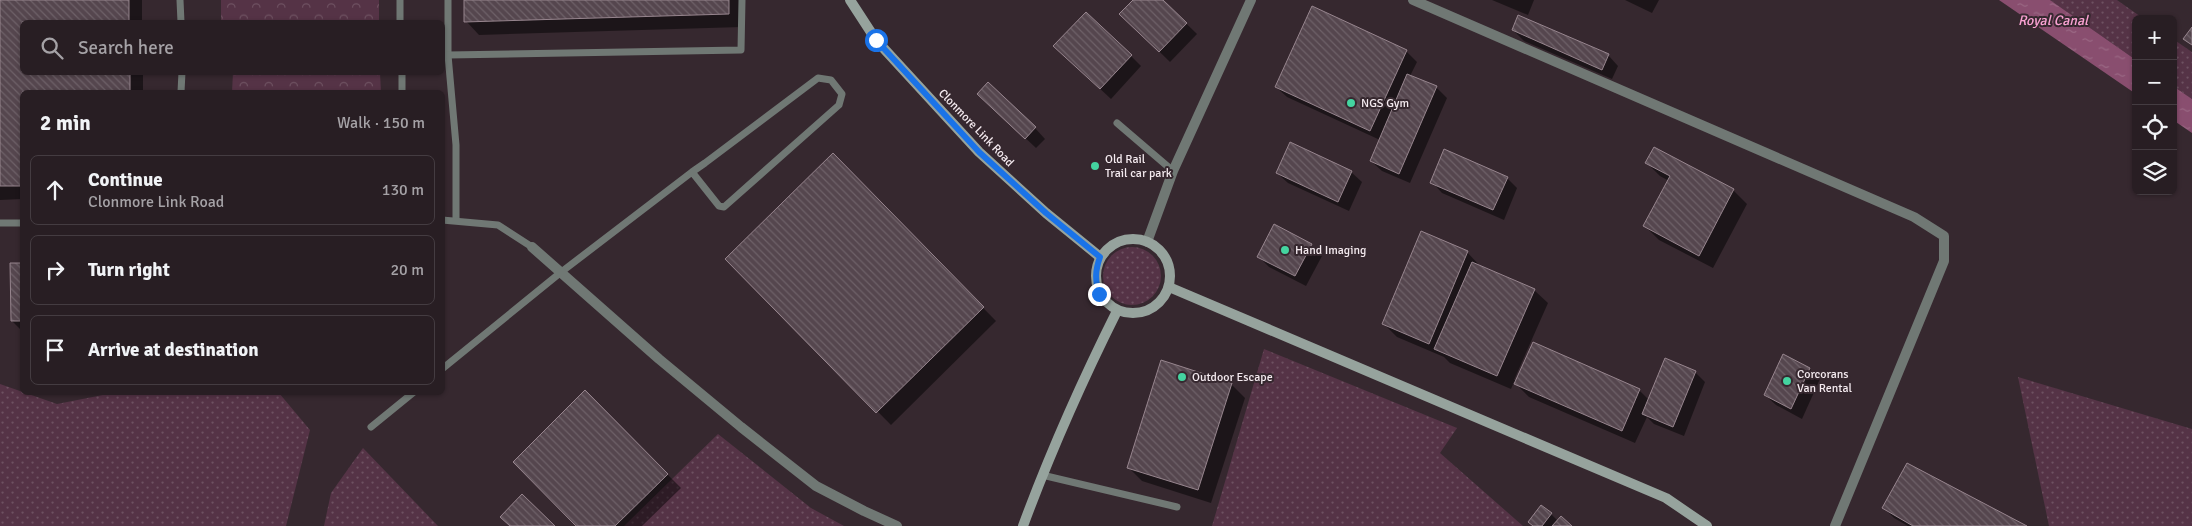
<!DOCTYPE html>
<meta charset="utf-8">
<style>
body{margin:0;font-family:Signika,sans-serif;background:#30272b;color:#f1f3f6}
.controls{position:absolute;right:15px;top:15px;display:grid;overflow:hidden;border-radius:8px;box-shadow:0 1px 4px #0004}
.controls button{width:45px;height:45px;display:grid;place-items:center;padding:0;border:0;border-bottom:1px solid #443c41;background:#281e23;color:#f1f3f6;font:25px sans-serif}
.stop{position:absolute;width:15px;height:15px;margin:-11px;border:4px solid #1a73e8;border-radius:50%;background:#fff}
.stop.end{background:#1a73e8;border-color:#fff;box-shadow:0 1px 5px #0008}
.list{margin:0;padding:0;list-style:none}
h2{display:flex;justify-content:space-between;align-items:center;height:65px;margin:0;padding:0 20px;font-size:21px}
h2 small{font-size:16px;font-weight:400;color:#a5a2a6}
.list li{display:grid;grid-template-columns:32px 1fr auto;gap:15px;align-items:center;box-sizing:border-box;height:70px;margin:0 10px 10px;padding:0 10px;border:1px solid #443c41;border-radius:8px}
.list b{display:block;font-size:19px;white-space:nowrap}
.list p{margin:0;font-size:16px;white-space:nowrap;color:#a5a2a6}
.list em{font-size:16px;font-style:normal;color:#a5a2a6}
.icon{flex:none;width:28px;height:28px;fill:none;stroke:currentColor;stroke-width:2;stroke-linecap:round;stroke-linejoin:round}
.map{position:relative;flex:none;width:2192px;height:526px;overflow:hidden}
.search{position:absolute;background:#281e23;box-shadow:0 1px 4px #0004;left:20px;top:20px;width:425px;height:55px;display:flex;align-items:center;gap:12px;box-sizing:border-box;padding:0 18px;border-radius:8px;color:#a5a2a6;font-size:19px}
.panel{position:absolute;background:#281e23;box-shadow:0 1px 4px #0004;left:20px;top:90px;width:425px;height:305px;border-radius:8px}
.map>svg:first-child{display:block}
.grass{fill:url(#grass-dots)}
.forest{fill:url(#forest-crowns)}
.water{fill:url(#water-ripples)}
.shadow{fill:#0007}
.building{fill:url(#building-back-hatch);stroke:#97858e}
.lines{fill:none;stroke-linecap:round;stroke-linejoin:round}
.lane{stroke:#707874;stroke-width:7}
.street{stroke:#707874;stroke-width:10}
.secondary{stroke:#96a39d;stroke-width:10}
.route{stroke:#1a73e8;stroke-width:6}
.poi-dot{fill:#44d4a0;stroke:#36282f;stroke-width:2}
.labels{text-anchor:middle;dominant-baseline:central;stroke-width:4;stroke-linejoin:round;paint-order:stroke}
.poi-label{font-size:12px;fill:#f5ebf0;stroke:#36282f;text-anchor:start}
.street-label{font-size:12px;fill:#f5ebf0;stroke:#36282f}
.water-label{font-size:14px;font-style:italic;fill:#faa2d3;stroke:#36282f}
</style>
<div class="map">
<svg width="2192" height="526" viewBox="0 0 2192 526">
<defs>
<pattern id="grass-dots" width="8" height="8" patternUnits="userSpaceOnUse" patternTransform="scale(1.25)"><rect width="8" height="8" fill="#553346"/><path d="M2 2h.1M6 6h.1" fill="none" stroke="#6e5161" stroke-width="1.8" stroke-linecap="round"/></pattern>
<pattern id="forest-crowns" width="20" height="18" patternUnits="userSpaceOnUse" patternTransform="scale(1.25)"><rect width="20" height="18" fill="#553346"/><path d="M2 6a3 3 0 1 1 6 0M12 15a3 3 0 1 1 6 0" fill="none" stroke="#6e5161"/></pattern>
<pattern id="water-ripples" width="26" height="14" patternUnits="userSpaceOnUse" patternTransform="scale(1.25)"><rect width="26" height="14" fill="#894e6f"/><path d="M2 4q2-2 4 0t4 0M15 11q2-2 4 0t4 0" fill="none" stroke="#9a6884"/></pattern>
<pattern id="building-back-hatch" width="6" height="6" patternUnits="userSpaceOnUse" patternTransform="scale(1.25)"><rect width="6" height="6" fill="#55464e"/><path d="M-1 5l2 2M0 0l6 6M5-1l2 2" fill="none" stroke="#6e6168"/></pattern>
</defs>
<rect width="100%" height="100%" fill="#36282f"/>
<g class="grass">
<path d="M2050 0H2117L2144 19H2136V60Z"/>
<path d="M2173 39 2192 52V99L2173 86Z"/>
<circle cx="1132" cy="276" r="29"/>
<path d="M1264 349 1457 428 1440 453 1523 526H1212Z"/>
<path d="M2018 377 2192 429V526H2049Z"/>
<path d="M0 384 57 404 113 393H279L310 430 286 526H0Z"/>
<path d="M718 434 811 508 844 526H624Z"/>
<path d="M363 448 438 526H324L331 493Z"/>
</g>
<g class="forest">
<rect x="221" y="0" width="158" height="22"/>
<path d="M233 73H380L381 92H232Z"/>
</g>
<g class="water">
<path d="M1999 0H2050L2136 60V94Z"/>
<path d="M2173 86 2192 99V133L2173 120Z"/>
</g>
<g class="shadow">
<path d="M0 0H142V22H22V72H143V92H22V199L0 200Z"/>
<path d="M465 0H741L742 27 479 35 466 21Z"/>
<path d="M1135 0H1162L1197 34 1170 62 1121 14Z"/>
<path d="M1492 0H1534L1528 15Z"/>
<path d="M1625 0H1659L1652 13Z"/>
<path d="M1513 30 1608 55 1618 66 1612 79 1524 41Z"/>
<path d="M1406 51 1417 62 1410 76 1436 87 1447 98 1410 183 1382 171 1371 161 1380 140 1287 97 1276 87Z"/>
<path d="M1065 56H1131L1141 66 1111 99Z"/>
<path d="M989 104 1035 128 1045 139 1036 148Z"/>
<path d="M1654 149 1733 190 1747 204 1713 268 1659 240 1645 226 1669 181 1660 176 1647 163Z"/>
<path d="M833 155 996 321 891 425 727 259Z"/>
<path d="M1351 172 1362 182 1349 211 1288 183 1277 173Z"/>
<path d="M1507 178 1517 188 1504 220 1442 193 1432 182Z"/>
<path d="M1311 245 1322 256 1306 286 1269 267 1259 257Z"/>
<path d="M1467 252 1480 266 1534 290 1548 303 1514 380 1639 390 1649 400 1695 372 1705 382 1684 436 1654 424 1647 417 1635 443 1529 397 1514 382 1511 389 1450 363 1444 357 1397 337 1383 323Z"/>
<path d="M12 264H22V331L12 321Z"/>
<path d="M1810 369 1820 379 1802 419 1776 405 1765 395Z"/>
<path d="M1231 384 1245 398 1211 503 1142 481 1128 467Z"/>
<path d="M585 392 681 488 642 526H578Z"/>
<path d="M1884 508 2025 526H1908L1894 518Z"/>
<path d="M1551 514 1558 521 1570 526H1533Z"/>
</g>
<g class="building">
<path d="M0 0H129V22H22V72H130V92H22V186H0Z"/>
<path d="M464 0H729V14L464 22Z"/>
<path d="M1133 0H1163L1187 23 1159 52 1119 14Z"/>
<path d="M1312 6 1407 50 1370 131 1275 87Z"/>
<path d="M1086 12 1132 55 1100 89 1053 46Z"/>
<path d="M1518 15 1609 54 1602 70 1512 30Z"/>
<path d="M2192 27V45L2183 39Z"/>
<path d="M1407 74 1437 86 1399 174 1370 161Z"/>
<path d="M988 82 1036 127 1025 139 977 94Z"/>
<path d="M1290 142 1352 171 1338 202 1276 173Z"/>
<path d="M1654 147 1734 189 1699 256 1643 226 1670 176 1645 163Z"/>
<path d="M1444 149 1508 177 1493 210 1430 183Z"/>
<path d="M833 153 984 307 876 413 725 259Z"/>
<path d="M1274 224 1312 244 1295 276 1257 257Z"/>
<path d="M1421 231 1468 251 1429 344 1382 324Z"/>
<path d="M1472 262 1535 289 1497 376 1434 349Z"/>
<path d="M10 263H22V321H11Z"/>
<path d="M1533 342 1640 389 1622 431 1514 384Z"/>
<path d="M1783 354 1810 368 1791 409 1764 395Z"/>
<path d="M1665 358 1696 371 1673 427 1642 414Z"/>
<path d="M1161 360 1232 383 1198 490 1127 468Z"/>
<path d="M585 390 668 474 615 526H576L513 462Z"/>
<path d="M1907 463 2027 526H1913L1882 508Z"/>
<path d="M522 494 555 526H510L500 517Z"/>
<path d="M1541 505 1552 513 1542 526H1533L1528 522Z"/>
<path d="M1561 516 1572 526H1552Z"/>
</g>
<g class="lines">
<g class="lane">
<path d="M180 0 181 22"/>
<path d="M400 0V22"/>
<path d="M448 0V55L456 145V220"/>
<path d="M448 55 741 50 742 0"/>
<path d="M402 72V92"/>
<path d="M181 92 182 72"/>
<path d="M1117 123 1173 171"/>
<path d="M442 220 498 225 532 247"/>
<path d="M0 223H22"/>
<path d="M442 369 560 273 692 172 705 163 818 78 831 80 842 94 839 105 724 207 719 206 692 172"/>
<path d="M371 427 414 392"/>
<path d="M1042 475 1177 507"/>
</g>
<g class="street">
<path d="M1413 0 1914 217 1944 236V261L1835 526"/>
<path d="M1147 242 1173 171 1251 0"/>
<path d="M532 247 659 359 741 427 816 486 864 511 897 526"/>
</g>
<g class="secondary">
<path d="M850 0 876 40 979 152 1046 213 1100 257"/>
<circle cx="1133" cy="276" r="37"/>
<path d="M1169 287 1666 498 1707 526"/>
<path d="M1023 526C1050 453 1082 381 1117 311"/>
</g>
</g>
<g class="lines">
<path class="route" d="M876 40 979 152 1046 213 1100 257C1095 271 1095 280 1099 294"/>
</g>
<g class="poi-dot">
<circle cx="1351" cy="103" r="5"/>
<circle cx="1095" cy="166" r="5"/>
<circle cx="1285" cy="250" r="5"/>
<circle cx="1182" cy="377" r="5"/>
<circle cx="1787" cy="381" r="5"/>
</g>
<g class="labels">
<g class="poi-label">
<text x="1361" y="103">NGS Gym</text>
<text x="1105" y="159">Old Rail<tspan x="1105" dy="14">Trail car park</tspan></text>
<text x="1295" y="250">Hand Imaging</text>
<text x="1797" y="374">Corcorans<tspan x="1797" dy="14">Van Rental</tspan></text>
<text x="1192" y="377">Outdoor Escape</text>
</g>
<g class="street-label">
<text transform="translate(976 128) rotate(46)">Clonmore Link Road</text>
</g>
<g class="water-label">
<text x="2053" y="20">Royal Canal</text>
</g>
</g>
</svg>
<div class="controls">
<button>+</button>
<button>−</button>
<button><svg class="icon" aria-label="locate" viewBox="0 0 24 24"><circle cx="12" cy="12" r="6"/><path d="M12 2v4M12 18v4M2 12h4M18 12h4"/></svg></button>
<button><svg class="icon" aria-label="layers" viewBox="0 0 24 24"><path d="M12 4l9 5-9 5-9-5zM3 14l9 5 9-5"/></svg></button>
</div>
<div class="stop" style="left:876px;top:40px"></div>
<div class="stop end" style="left:1099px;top:294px"></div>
<div class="search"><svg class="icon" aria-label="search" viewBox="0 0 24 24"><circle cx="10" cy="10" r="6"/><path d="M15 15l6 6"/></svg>Search here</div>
<section class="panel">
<h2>2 min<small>Walk · 150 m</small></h2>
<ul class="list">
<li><svg class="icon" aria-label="ahead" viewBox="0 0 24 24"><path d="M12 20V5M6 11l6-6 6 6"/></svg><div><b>Continue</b><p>Clonmore Link Road</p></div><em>130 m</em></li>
<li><svg class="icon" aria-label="right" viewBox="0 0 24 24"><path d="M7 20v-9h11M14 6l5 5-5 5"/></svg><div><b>Turn right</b></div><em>20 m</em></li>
<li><svg class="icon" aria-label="arrive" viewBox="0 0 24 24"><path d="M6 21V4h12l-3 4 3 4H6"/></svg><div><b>Arrive at destination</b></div></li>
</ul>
</section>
</div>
